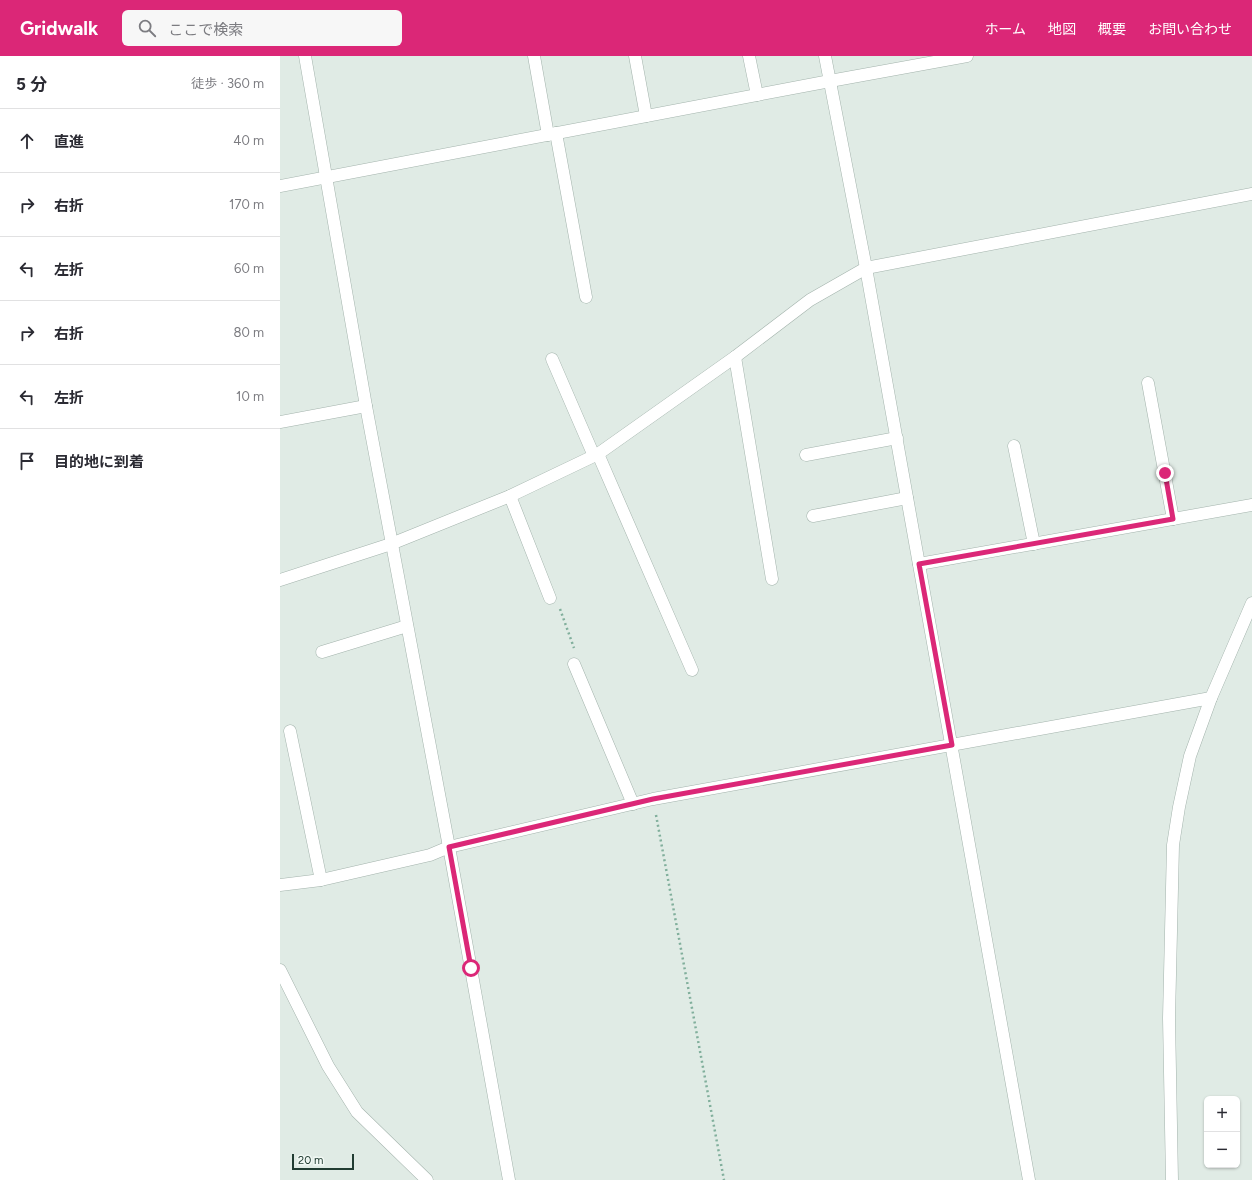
<!DOCTYPE html>
<html lang="ja">
<meta charset="utf-8">
<style>
body{margin:0;font-family:Figtree,"Noto Sans JP",sans-serif;background:#f7f7f7;color:#2b2b33}
.controls{position:absolute;right:12px;bottom:12px;display:grid;overflow:hidden;border-radius:6px;box-shadow:0 1px 3px #0004}
.controls button{width:36px;height:36px;display:grid;place-items:center;padding:0;border:0;border-bottom:1px solid #e1e1e2;background:#fff;color:#2b2b33;font:20px sans-serif}
.scale{position:absolute;left:12px;bottom:10px;width:62px;box-sizing:border-box;padding-left:4px;border:2px solid #213c32;border-top:0;font-size:11px;line-height:14px;white-space:nowrap;color:#213c32;-webkit-text-stroke:3px #f1f8f4;paint-order:stroke}
.stop{position:absolute;width:12px;height:12px;margin:-9px;border:3px solid #db2777;border-radius:50%;background:#fff}
.stop.end{background:#db2777;border-color:#fff;box-shadow:0 1px 4px #0008}
.list{margin:0;padding:0;list-style:none}
h2{display:flex;justify-content:space-between;align-items:center;height:52px;margin:0;padding:0 16px;font-size:17px}
h2 small{font-size:13px;font-weight:400;color:#7c7c81}
.list li{display:grid;grid-template-columns:26px 1fr auto;gap:12px;align-items:center;box-sizing:border-box;height:64px;padding:0 16px;border-top:1px solid #e1e1e2}
.list b{display:block;font-size:15px;white-space:nowrap}
.list em{font-size:13px;font-style:normal;color:#7c7c81}
.icon{flex:none;width:22px;height:22px;fill:none;stroke:currentColor;stroke-width:2;stroke-linecap:round;stroke-linejoin:round}
.map{position:relative;flex:none;width:972px;height:1124px;overflow:hidden}
header{display:flex;align-items:center;gap:24px;box-sizing:border-box;height:56px;padding:0 20px;background:#db2777;color:#fff}
header strong{font-size:19px}
nav{display:flex;gap:22px;margin-inline-start:auto;font-size:14px}
.search{width:280px;height:36px;background:#f7f7f7;display:flex;align-items:center;gap:10px;box-sizing:border-box;padding:0 14px;border-radius:6px;color:#7c7c81;font-size:15px}
main{display:flex}
aside{flex:1;background:#fff}
.map>svg:first-child{display:block}
.lines{fill:none;stroke-linecap:round;stroke-linejoin:round}
.street-casing{stroke:#a3b3ac;stroke-width:13}
.path{stroke:#81af9c;stroke-width:2.5;stroke-dasharray:2 3;stroke-linecap:butt}
.street{stroke:#fff;stroke-width:12}
.route{stroke:#db2777;stroke-width:5}
</style>
<header>
<strong>Gridwalk</strong>
<div class="search"><svg class="icon" aria-label="search" viewBox="0 0 24 24"><circle cx="10" cy="10" r="6"/><path d="M15 15l6 6"/></svg>ここで検索</div>
<nav><a>ホーム</a><a>地図</a><a>概要</a><a>お問い合わせ</a></nav>
</header>
<main>
<aside>
<h2>5 分<small>徒歩 · 360 m</small></h2>
<ul class="list">
<li><svg class="icon" aria-label="ahead" viewBox="0 0 24 24"><path d="M12 20V5M6 11l6-6 6 6"/></svg><div><b>直進</b></div><em>40 m</em></li>
<li><svg class="icon" aria-label="right" viewBox="0 0 24 24"><path d="M7 20v-9h11M14 6l5 5-5 5"/></svg><div><b>右折</b></div><em>170 m</em></li>
<li><svg class="icon" aria-label="left" viewBox="0 0 24 24"><path d="M17 20v-9H6M10 6l-5 5 5 5"/></svg><div><b>左折</b></div><em>60 m</em></li>
<li><svg class="icon" aria-label="right" viewBox="0 0 24 24"><path d="M7 20v-9h11M14 6l5 5-5 5"/></svg><div><b>右折</b></div><em>80 m</em></li>
<li><svg class="icon" aria-label="left" viewBox="0 0 24 24"><path d="M17 20v-9H6M10 6l-5 5 5 5"/></svg><div><b>左折</b></div><em>10 m</em></li>
<li><svg class="icon" aria-label="arrive" viewBox="0 0 24 24"><path d="M6 21V4h12l-3 4 3 4H6"/></svg><div><b>目的地に到着</b></div></li>
</ul>
</aside>
<div class="map">
<svg width="972" height="1124" viewBox="0 0 972 1124">
<rect width="100%" height="100%" fill="#e0ebe5"/>
<g class="lines">
<defs>
<g id="street">
<path d="M25 0 86 350 169 791 229 1124"/>
<path d="M254 0 268 79"/>
<path d="M355 0 366 60"/>
<path d="M469 0 477 39"/>
<path d="M545 0 586 212 749 1124"/>
<path d="M276 77 306 241"/>
<path d="M0 130 550 25 687 0"/>
<path d="M455 301 492 523"/>
<path d="M272 303 314 400"/>
<path d="M868 327 893 463"/>
<path d="M0 366 86 350"/>
<path d="M734 390 754 488"/>
<path d="M318 398 412 614"/>
<path d="M526 399 617 382"/>
<path d="M230 440 270 542"/>
<path d="M533 460 627 442"/>
<path d="M639 508 972 449"/>
<path d="M0 524 111 488 230 440 318 398 455 301 530 244 586 212 972 138"/>
<path d="M42 596 127 570"/>
<path d="M294 608 353 748"/>
<path d="M10 675 41 824"/>
<path d="M0 829 41 824 150 799 169 791 373 743 931 642"/>
<path d="M0 914 48 1010 77 1056 147 1124"/>
<path d="M892 1124 889 962 893 789 899 751 910 700 931 642 972 547"/>
</g>
</defs>
<use href="#street" class="street-casing"/>
<g class="path">
<path d="M280 553 294 592"/>
<path d="M376 759 444 1124"/>
</g>
<use href="#street" class="street"/>
</g>
<g class="lines">
<path class="route" d="M191 912 169 791 373 743 672 689 639 508 893 463 885 417"/>
</g>
</svg>
<div class="controls">
<button>+</button>
<button>−</button>
</div>
<div class="scale">20 m</div>
<div class="stop" style="left:191px;top:912px"></div>
<div class="stop end" style="left:885px;top:417px"></div>
</div>
</main>
